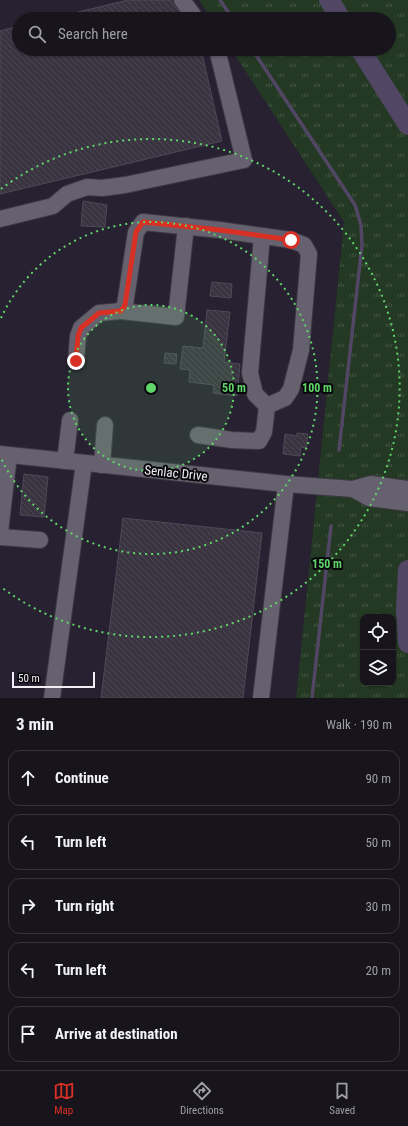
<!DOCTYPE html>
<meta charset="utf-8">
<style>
body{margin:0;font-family:"Roboto Condensed",sans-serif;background:#201d25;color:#f1f3f6}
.controls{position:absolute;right:12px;bottom:12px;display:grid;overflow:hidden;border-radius:8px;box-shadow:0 1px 3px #0004}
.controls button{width:36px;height:36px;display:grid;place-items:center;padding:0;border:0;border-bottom:1px solid #36333b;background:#17141c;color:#f1f3f6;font:20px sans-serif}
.scale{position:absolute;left:12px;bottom:10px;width:83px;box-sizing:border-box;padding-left:4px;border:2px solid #f1eef6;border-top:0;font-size:11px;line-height:14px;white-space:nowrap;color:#f1eef6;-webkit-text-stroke:3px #08070b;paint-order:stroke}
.stop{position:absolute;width:12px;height:12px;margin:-9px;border:3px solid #d93025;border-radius:50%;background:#fff}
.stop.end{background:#d93025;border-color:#fff;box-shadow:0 1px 4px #0008}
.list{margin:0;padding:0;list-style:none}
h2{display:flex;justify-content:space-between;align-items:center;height:52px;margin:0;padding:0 16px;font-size:17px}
h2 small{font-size:13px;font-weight:400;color:#9e9ea3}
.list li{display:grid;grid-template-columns:26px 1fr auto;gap:12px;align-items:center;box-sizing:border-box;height:56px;margin:0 8px 8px;padding:0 8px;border:1px solid #36333b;border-radius:12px}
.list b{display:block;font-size:15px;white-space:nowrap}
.list em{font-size:13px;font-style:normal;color:#9e9ea3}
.icon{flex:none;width:22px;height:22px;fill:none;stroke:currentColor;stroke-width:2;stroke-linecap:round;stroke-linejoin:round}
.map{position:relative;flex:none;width:408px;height:698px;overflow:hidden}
.search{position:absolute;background:#17141c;box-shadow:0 1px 3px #0004;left:12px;right:12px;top:12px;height:44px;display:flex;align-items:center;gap:10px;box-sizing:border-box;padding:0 14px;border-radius:22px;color:#9e9ea3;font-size:15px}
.sheet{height:372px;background:#17141c}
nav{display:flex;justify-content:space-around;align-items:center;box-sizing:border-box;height:56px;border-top:1px solid #36333b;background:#17141c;font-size:11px;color:#9e9ea3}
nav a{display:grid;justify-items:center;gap:2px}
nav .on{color:#d93025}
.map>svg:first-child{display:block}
.built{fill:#282132}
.grass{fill:url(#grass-tufts);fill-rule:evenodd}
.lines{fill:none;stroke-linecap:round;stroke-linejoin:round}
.stream{stroke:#514663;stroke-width:3.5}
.river{stroke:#514663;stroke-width:20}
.building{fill:url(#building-back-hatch);stroke:#4e4956}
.minor-casing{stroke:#3c3942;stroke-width:18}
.minor{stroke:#66616e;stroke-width:16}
.route{stroke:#d93025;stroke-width:5}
.ring{fill:none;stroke:#60d56a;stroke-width:2;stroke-dasharray:2 4}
.labels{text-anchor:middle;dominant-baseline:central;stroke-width:4;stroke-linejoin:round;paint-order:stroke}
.street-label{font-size:13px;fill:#f1eef6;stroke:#08070b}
.centre{fill:#60d56a;stroke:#08070b;stroke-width:2}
.ring-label{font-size:12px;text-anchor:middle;font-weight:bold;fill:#60d56a;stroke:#08070b;stroke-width:4;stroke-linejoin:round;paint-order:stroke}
</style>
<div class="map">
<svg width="408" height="698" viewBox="0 0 408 698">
<defs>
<pattern id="grass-tufts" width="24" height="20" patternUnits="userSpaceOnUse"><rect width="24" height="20" fill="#243924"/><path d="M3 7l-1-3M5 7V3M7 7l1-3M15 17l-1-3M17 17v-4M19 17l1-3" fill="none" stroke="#445644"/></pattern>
<pattern id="building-back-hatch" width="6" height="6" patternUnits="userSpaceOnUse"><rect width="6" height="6" fill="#393440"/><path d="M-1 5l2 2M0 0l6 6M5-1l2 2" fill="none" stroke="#4c4853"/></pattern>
</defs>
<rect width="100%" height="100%" fill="#1f1b26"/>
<path class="built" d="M0 0H199L211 19H19V49H231L344 222 296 698H0Z"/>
<path class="grass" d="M199 0H408V698H296L344 222 231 49H389V19H211ZM363 617H393V683H363Z"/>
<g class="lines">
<g class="stream">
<path d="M220 0 233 19"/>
<path d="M252 49 355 205 361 225 362 245 339 450"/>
<path d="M312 698 331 526"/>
</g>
<g class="river">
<path d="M329 0 341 19"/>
<path d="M360 49 408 125"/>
<path d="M408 570 406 610 408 643"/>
</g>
</g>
<g class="building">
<path d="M128 0H171L187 19H49Z"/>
<path d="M19 26V49H201L222 141 0 194V31Z"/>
<path d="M83 201 107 205 105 227 81 226Z"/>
<path d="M212 282 232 284 231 298 210 296Z"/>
<path d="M207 310 230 312 224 362 240 364 237 396 213 393 214 385 189 382 190 370 180 369 183 346 203 348Z"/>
<path d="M165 353 177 354 176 364 164 363Z"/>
<path d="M297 433 308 434 306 448 301 447 300 456 283 454 285 434 297 436Z"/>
<path d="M24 474 48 477 44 517 20 515Z"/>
<path d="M123 518 262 533 243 698H101Z"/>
</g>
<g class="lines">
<defs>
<g id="minor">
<path d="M182 0 196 19"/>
<path d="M0 219 53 206 67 194 87 187 102 188 125 185 244 160 217 49"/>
<path d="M262 236 250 373 255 394 267 406"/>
<path d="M121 311 176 317 186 226"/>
<path d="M76 361 78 336 81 328 99 313 121 311 125 305 136 232 143 222 220 230 291 240 304 245 309 254 301 350 291 389 285 398 267 406"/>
<path d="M198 435 232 440 259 441 264 432 267 406"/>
<path d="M0 454 286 484 353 489 371 484 408 489"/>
<path d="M65 461 70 420"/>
<path d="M102 465 105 425"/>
<path d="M353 489 369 498 408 503"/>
<path d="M0 532 9 455"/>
<path d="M0 537 40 540"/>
<path d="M52 698 84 463"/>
<path d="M261 698 286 484"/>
</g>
</defs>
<use href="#minor" class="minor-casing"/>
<use href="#minor" class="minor"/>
</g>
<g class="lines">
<path class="route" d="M76 361 78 336 81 328 99 313 121 311 125 305 136 232 143 222 220 230 291 240"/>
</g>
<circle cx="151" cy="388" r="83" fill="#60d56a" fill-opacity=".12"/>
<g class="ring">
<circle cx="151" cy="388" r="83"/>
<path d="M1 318A166 166 0 1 1 1 458"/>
<path d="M1 189A249 249 0 1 1 1 587"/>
</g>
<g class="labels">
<g class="street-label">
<text transform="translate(176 473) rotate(6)">Senlac Drive</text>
</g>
</g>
<circle cx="151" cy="388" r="6" class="centre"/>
<g class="ring-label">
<text x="234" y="392">50 m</text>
<text x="317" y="392">100 m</text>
<text x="327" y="568">150 m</text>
</g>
</svg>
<div class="controls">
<button><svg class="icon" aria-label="locate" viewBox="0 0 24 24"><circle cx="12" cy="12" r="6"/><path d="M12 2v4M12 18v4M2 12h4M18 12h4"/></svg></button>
<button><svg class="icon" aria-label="layers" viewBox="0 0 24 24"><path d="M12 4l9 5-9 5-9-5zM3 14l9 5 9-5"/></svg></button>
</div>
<div class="scale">50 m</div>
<div class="stop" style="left:291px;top:240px"></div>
<div class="stop end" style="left:76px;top:361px"></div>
<div class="search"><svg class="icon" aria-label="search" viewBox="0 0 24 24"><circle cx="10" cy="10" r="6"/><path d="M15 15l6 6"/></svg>Search here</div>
</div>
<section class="sheet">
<h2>3 min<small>Walk · 190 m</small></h2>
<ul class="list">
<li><svg class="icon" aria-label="ahead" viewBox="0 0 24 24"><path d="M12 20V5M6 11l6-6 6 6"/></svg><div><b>Continue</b></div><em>90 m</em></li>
<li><svg class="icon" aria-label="left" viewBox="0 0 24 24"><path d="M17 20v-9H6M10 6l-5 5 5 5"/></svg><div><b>Turn left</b></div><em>50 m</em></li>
<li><svg class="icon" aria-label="right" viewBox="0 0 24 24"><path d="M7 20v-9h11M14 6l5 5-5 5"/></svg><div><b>Turn right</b></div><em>30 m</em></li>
<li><svg class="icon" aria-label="left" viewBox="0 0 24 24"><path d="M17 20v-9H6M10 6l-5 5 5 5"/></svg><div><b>Turn left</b></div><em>20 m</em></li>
<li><svg class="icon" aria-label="arrive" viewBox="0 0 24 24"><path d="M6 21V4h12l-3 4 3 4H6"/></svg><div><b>Arrive at destination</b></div></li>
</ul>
</section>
<nav>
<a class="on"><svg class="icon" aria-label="map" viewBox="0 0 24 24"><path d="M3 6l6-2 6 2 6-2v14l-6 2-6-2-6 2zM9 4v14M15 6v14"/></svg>Map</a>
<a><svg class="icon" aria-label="directions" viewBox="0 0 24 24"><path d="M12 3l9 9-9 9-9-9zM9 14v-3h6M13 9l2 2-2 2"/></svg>Directions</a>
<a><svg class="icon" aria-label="saved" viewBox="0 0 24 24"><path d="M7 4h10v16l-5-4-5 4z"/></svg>Saved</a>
</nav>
